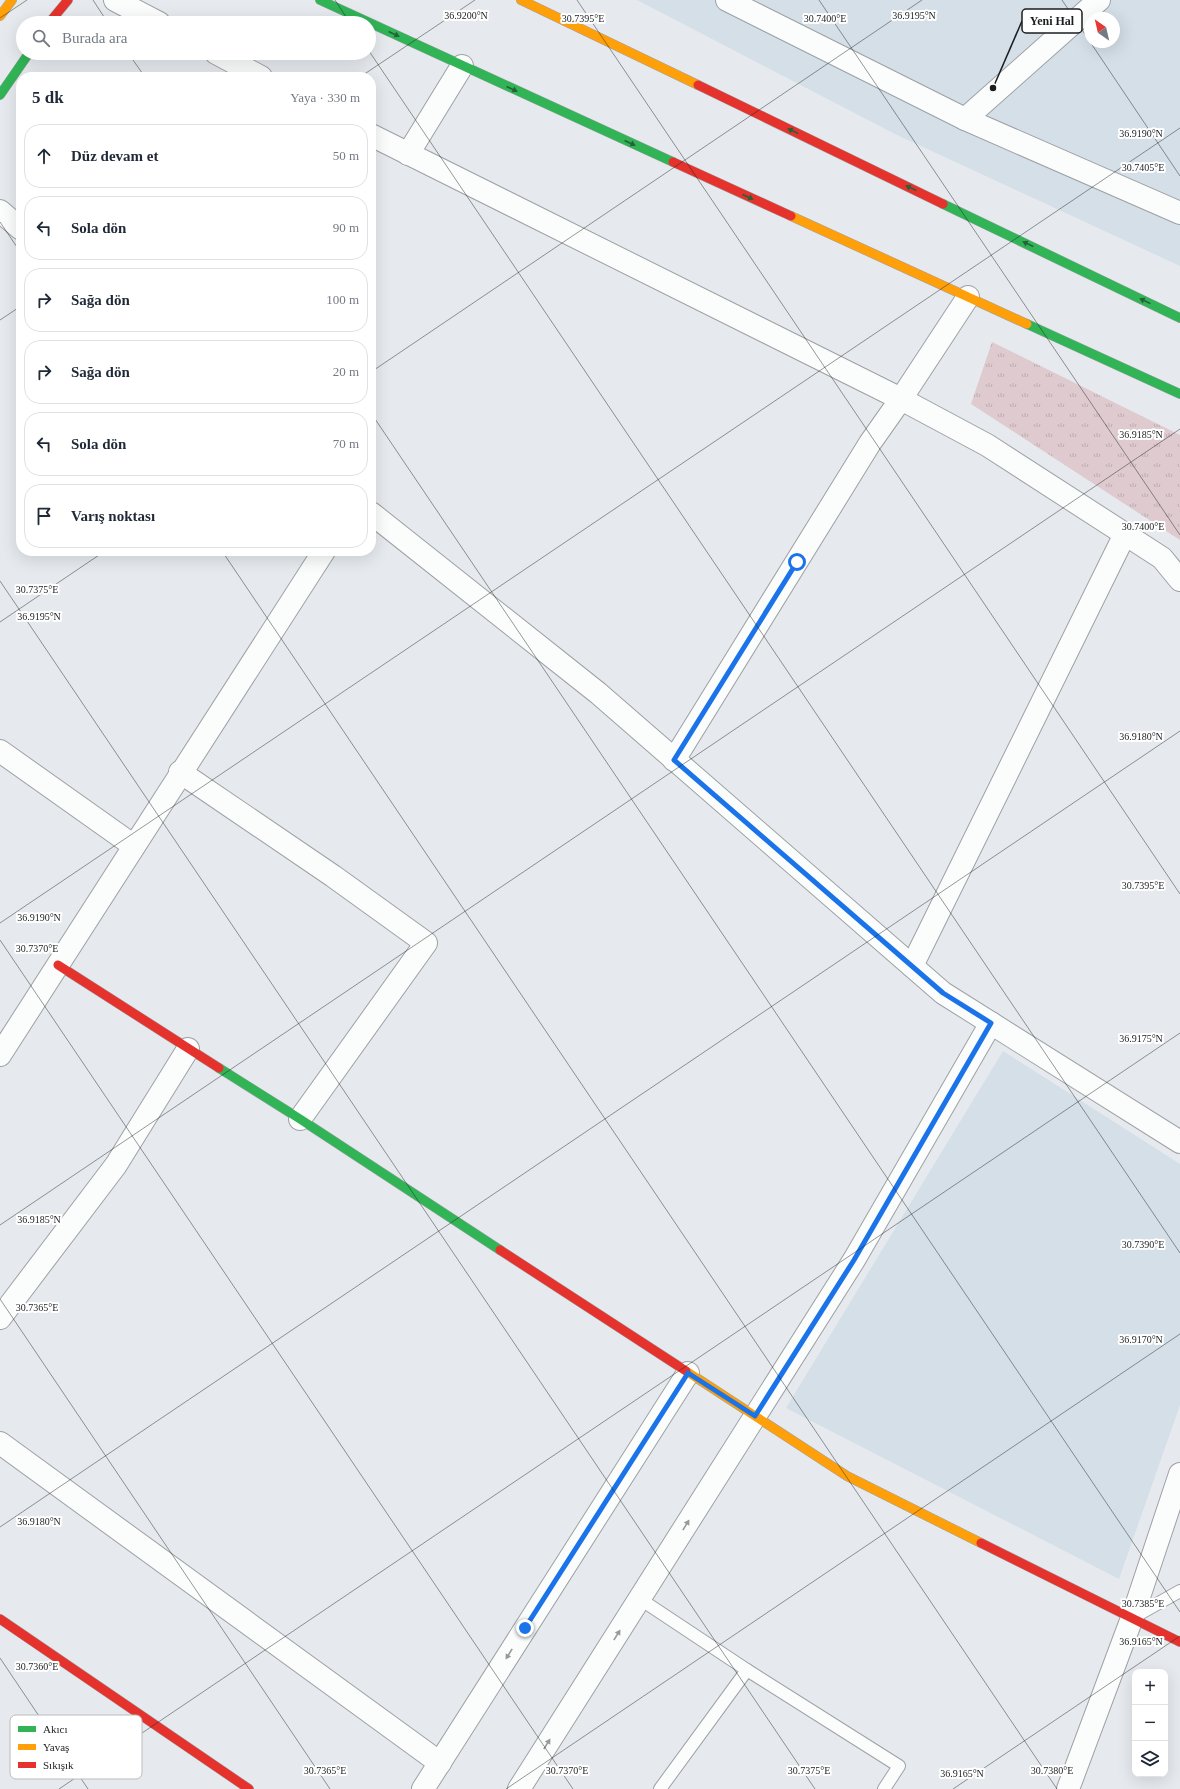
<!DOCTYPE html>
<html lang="tr">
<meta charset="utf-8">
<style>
body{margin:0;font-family:"Times New Roman",serif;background:#f2f2f3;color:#1f2937}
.controls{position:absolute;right:12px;bottom:12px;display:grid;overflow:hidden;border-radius:8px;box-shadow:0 4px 16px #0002}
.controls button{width:36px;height:36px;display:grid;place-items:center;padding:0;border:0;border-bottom:1px solid #e0e1e3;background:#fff;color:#1f2937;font:20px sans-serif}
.compass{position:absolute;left:1084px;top:12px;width:36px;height:36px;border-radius:50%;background:#fff;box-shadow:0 4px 16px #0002;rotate:326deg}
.stop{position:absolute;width:12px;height:12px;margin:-9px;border:3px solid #1a73e8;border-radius:50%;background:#fff}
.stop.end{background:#1a73e8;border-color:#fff;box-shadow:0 1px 4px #0008}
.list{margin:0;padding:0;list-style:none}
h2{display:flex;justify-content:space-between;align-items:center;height:52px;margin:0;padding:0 16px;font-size:17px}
h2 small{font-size:13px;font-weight:400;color:#747a83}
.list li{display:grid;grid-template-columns:26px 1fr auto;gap:12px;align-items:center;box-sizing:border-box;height:64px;margin:0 8px 8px;padding:0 8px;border:1px solid #e0e1e3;border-radius:16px}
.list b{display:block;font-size:15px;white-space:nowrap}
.list em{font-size:13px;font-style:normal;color:#747a83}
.icon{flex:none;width:22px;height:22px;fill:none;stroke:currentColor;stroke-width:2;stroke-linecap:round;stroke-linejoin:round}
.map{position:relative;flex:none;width:1180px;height:1789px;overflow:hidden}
.search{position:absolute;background:#fff;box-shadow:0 4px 16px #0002;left:16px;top:16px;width:360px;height:44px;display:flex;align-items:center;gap:10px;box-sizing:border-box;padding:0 14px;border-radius:22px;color:#747a83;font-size:15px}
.panel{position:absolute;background:#fff;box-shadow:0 4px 16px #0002;left:16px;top:72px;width:360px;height:484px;border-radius:16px}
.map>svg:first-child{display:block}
.built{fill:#d5dfe8;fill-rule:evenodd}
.park{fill:url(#park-tufts)}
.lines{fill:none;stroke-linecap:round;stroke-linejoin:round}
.lane-casing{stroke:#9ea1a4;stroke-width:14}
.street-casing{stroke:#9ea1a4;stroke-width:24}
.fast-casing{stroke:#9ea1a4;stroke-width:10}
.slow-casing{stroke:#9ea1a4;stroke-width:10}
.jam-casing{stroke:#9ea1a4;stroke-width:10}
.lane{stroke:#fbfcfc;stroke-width:12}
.street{stroke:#fbfcfc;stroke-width:22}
.fast{stroke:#30b455;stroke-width:9}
.slow{stroke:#ff9f0a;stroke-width:9}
.jam{stroke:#e5322d;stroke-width:9}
.oneway{fill:#246238}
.oneway2{fill:#969899}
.route{stroke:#1a73e8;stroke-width:5}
.ticks{fill:none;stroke:#1b1e20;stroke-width:1;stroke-opacity:0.45}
.key{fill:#fff;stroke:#bbbcbc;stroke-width:1}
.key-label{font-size:11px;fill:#1b1e20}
.ticks-label{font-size:10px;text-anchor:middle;fill:#1b1e20;stroke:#fff;stroke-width:4;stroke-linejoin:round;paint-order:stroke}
.leader{fill:none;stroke:#1b1e20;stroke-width:1.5}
.callout-dot{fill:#1b1e20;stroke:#fff;stroke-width:1.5}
.callout{fill:#fff;stroke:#1b1e20;stroke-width:1.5}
.callout-label{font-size:12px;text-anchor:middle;font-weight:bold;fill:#1b1e20}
</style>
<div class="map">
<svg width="1180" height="1789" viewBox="0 0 1180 1789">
<defs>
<pattern id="park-tufts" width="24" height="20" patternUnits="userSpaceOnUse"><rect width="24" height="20" fill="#decacf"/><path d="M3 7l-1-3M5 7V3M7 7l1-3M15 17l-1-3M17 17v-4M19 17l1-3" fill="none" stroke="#beadb1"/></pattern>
</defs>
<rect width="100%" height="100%" fill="#e6eaee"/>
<g class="built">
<path d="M637 0H1180V266L895 134ZM1090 18H1114V42H1090Z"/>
<path d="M1003 1051 1180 1164V1405L1119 1579 786 1408Z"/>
</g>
<path class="park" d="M992 342 1180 435V540L971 404Z"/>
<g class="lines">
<defs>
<g id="lane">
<path d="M640 1599 747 1670 660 1789"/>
<path d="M1132 1618 1180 1591"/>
<path d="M747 1670 899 1766 884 1789"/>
</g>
<g id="street">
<path d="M115 0 159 23"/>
<path d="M727 0 965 119 1180 213"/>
<path d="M216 53 261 77"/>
<path d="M965 119 1099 0"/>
<path d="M371 135 901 399 987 445 1162 558 1180 580"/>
<path d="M408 154 462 66"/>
<path d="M0 211 21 229"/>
<path d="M371 513 598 693 943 993 1180 1142"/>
<path d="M0 751 134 846"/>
<path d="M674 760 870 443 901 399 968 297"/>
<path d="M180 772 333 876 426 943 300 1119"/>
<path d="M912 966 1125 534"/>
<path d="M0 1055 324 551"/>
<path d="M0 1318 116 1165 188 1049"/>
<path d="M0 1443 440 1763"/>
<path d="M423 1789 688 1373"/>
<path d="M519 1789 854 1260 991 1023"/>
<path d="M1068 1789 1132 1618 1180 1474"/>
</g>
<g id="fast">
<path d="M320 0 673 162"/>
<path d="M0 95 29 53"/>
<path d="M943 204 1180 318"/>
<path d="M1027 324 1180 394"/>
<path d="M219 1068 300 1119 500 1250"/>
</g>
<g id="slow">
<path d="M521 0 698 85"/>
<path d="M0 16 12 0"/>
<path d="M791 216 1027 324"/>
<path d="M686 1371 847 1476 981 1543"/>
</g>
<g id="jam">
<path d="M49 23 68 0"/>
<path d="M698 85 943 204"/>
<path d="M673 162 791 216"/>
<path d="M58 965 219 1068"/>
<path d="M500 1250 686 1371"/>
<path d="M981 1543 1180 1642"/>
<path d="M0 1619 249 1789"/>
</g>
</defs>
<use href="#lane" class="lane-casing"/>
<use href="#street" class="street-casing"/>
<use href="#fast" class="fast-casing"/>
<use href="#slow" class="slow-casing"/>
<use href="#jam" class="jam-casing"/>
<use href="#lane" class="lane"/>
<use href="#street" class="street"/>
<use href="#fast" class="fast"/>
<use href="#slow" class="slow"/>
<use href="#jam" class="jam"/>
</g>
<defs><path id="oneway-solid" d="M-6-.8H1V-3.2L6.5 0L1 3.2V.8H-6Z"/></defs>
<g class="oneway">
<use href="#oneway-solid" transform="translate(394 34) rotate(25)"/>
<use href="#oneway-solid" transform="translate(512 89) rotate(25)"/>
<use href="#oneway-solid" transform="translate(793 131) rotate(-154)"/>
<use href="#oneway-solid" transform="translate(630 143) rotate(25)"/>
<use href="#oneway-solid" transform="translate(911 188) rotate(-154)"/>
<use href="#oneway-solid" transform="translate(748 197) rotate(25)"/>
<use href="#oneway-solid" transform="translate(1028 244) rotate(-154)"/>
<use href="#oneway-solid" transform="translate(1145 301) rotate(-154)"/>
</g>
<g class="oneway2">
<use href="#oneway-solid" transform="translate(686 1525) rotate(-58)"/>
<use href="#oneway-solid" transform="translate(617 1635) rotate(-58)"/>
<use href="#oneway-solid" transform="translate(509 1654) rotate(122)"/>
<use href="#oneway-solid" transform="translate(547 1744) rotate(-58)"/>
</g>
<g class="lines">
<path class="route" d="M525 1628 688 1373 755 1416 854 1260 991 1023 943 993 674 760 797 562"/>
</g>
<path class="ticks" d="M93 0 108 23M335 0 350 23M577 0 1180 894M819 0 1180 535M1062 0 1180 176M0 18 27 0M369 51 1180 1253M128 53 145 77M360 77 475 0M0 222 21 253M0 320 21 306M371 372 922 0M371 413 1180 1612M222 551 1057 1789M0 581 815 1789M0 622 105 551M0 923 1180 128M0 940 573 1789M0 1225 1180 429M0 1299 330 1789M0 1527 1180 731M0 1658 88 1789M59 1789 1180 1033M506 1789 1180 1334M953 1789 1180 1636"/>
<rect x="10" y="1715" width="132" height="64" rx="6" class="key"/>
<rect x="18" y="1726" width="18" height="6" fill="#30b455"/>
<rect x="18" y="1744" width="18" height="6" fill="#ff9f0a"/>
<rect x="18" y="1762" width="18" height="6" fill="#e5322d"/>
<g class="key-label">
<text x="43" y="1733">Akıcı</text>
<text x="43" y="1751">Yavaş</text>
<text x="43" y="1769">Sıkışık</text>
</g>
<g class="ticks-label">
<text x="466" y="19">36.9200°N</text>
<text x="914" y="19">36.9195°N</text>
<text x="583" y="22">30.7395°E</text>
<text x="825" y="22">30.7400°E</text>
<text x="1141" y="137">36.9190°N</text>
<text x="1143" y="171">30.7405°E</text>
<text x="1141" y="438">36.9185°N</text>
<text x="1143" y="530">30.7400°E</text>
<text x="37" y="593">30.7375°E</text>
<text x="39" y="620">36.9195°N</text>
<text x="1141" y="740">36.9180°N</text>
<text x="1143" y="889">30.7395°E</text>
<text x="39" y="921">36.9190°N</text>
<text x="37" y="952">30.7370°E</text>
<text x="1141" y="1042">36.9175°N</text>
<text x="39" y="1223">36.9185°N</text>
<text x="1143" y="1248">30.7390°E</text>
<text x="37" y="1311">30.7365°E</text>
<text x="1141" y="1343">36.9170°N</text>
<text x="39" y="1525">36.9180°N</text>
<text x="1143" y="1607">30.7385°E</text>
<text x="1141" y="1645">36.9165°N</text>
<text x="37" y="1670">30.7360°E</text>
<text x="325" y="1774">30.7365°E</text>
<text x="567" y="1774">30.7370°E</text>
<text x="809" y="1774">30.7375°E</text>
<text x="1052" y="1774">30.7380°E</text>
<text x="962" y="1777">36.9165°N</text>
</g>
<path class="leader" d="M993 88L1022 21"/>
<circle class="callout-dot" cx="993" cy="88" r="4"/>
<rect class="callout" x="1022" y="9" width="60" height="24" rx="4"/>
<g class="callout-label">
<text x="1052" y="25">Yeni Hal</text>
</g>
</svg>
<div class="controls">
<button>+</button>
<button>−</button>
<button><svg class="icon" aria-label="layers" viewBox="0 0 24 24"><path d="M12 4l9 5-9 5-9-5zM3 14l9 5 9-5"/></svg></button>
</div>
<svg class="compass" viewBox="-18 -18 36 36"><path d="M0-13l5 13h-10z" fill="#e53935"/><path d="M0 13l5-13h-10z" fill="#747a83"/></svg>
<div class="stop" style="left:797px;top:562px"></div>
<div class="stop end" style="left:525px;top:1628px"></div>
<div class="search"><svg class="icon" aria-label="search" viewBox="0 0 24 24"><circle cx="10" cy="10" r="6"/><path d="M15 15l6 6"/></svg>Burada ara</div>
<section class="panel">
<h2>5 dk<small>Yaya · 330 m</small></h2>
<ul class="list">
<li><svg class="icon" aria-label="ahead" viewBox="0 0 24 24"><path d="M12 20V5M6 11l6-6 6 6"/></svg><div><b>Düz devam et</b></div><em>50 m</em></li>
<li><svg class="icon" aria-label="left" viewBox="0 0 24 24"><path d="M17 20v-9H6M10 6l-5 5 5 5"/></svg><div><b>Sola dön</b></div><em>90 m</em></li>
<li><svg class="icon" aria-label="right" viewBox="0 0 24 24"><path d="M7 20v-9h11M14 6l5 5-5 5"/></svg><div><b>Sağa dön</b></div><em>100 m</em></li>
<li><svg class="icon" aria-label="right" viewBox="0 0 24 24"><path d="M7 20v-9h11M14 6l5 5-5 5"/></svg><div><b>Sağa dön</b></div><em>20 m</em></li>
<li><svg class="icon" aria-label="left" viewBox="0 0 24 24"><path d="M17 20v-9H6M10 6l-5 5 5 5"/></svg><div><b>Sola dön</b></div><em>70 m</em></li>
<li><svg class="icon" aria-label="arrive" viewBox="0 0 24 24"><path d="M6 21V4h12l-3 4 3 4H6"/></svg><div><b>Varış noktası</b></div></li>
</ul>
</section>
</div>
